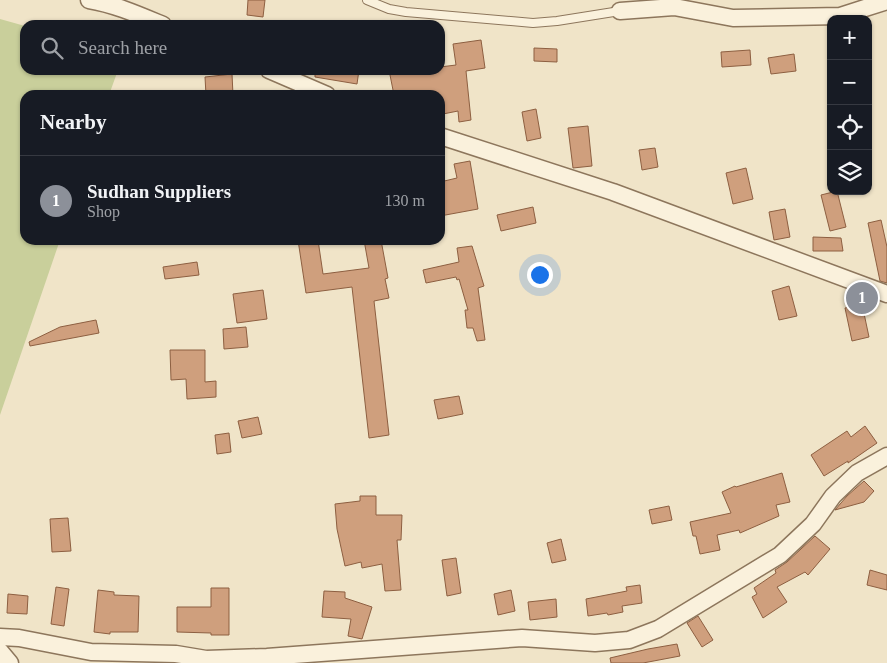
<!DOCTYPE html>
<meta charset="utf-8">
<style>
body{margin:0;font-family:Georgia,serif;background:#20242c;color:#f1f3f6}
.controls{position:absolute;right:15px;top:15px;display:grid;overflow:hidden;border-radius:10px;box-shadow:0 1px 4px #0004}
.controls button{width:45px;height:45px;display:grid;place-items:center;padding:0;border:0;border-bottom:1px solid #363941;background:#171b24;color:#f1f3f6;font:25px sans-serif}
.you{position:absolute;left:539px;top:274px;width:18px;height:18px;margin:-12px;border:4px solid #fff;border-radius:50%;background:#1a73e8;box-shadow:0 0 0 8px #1a73e833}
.badge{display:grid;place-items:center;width:32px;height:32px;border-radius:50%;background:#8c9099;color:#fff;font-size:16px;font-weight:700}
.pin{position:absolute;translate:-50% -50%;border:2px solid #fff;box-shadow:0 1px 5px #0006}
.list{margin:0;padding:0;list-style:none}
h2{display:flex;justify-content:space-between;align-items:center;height:65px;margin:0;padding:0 20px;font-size:21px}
h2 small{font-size:16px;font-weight:400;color:#9ea1a6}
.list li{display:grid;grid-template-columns:32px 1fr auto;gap:15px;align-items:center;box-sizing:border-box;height:90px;padding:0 20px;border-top:1px solid #363941}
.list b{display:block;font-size:19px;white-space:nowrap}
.list p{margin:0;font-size:16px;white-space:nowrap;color:#9ea1a6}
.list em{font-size:16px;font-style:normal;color:#9ea1a6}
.icon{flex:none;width:28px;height:28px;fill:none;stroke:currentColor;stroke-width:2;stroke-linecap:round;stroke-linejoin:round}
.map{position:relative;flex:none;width:887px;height:663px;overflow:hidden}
.search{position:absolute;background:#171b24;box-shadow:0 1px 4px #0004;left:20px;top:20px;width:425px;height:55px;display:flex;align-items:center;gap:12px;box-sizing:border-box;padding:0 18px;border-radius:15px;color:#9ea1a6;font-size:19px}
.panel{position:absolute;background:#171b24;box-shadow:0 1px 4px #0004;left:20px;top:90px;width:425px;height:155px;border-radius:15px}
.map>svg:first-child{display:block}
.green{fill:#c9cf9b}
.building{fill:#cf9f7d;stroke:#8d5f41}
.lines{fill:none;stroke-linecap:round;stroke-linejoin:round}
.lane-casing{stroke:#8d765c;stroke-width:10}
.street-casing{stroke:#8d765c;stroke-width:19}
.lane{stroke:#faf1dc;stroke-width:8}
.street{stroke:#faf1dc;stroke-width:16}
</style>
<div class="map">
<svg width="887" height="663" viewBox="0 0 887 663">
<rect width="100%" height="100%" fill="#f0e4c8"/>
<path class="green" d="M0 19 25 26V70H118L109 95H25V240H60L0 415Z"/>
<g class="building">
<path d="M248 0H265L263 17 247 15Z"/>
<path d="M481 40 485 68 466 71 471 120 459 122 458 111 443 114 440 95H394L389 70H440V67L456 65 453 44Z"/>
<path d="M534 48 557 49V62L534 61Z"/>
<path d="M750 50 751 65 722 67 721 52Z"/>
<path d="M794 54 796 71 771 74 768 58Z"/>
<path d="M315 70H359L357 84 315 77Z"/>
<path d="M232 74 233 95H206L205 77Z"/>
<path d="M536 109 541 138 527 141 522 112Z"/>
<path d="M588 126 592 166 573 168 568 128Z"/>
<path d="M655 148 658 167 642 170 639 150Z"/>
<path d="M470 161 478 209 440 216V182L457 178 454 164Z"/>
<path d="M746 168 753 199 733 204 726 173Z"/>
<path d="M837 191 846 227 830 231 821 195Z"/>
<path d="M533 207 536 223 501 231 497 215Z"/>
<path d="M785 209 790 237 774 240 769 212Z"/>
<path d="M881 220 887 247V283L880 281 868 223Z"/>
<path d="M813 237 841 238 843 251H813Z"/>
<path d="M298 240H318L323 274 369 268 364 240H381L388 278 385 279 389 298 374 301 389 435 369 438 352 287 306 293Z"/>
<path d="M472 246 484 286 478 288 485 340 477 341 473 328H467L465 310H468L459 279 457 280 456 277 426 283 423 270 459 262 457 248Z"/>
<path d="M197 262 199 275 165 279 163 267Z"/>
<path d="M789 286 797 316 779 320 772 291Z"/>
<path d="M263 290 267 319 237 323 233 294Z"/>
<path d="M862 304 869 337 852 341 845 308Z"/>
<path d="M96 320 99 333 30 346 29 342 60 327Z"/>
<path d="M246 327 248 347 224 349 223 329Z"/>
<path d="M170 350H205V382L216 381V397L187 399 186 379 171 380Z"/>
<path d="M459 396 463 414 438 419 434 400Z"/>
<path d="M258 417 262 434 242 438 238 421Z"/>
<path d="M865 426 877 443 848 463V461L824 476 811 455 847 431 851 437Z"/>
<path d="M229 433 231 452 217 454 215 435Z"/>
<path d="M782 473 790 502 776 505 779 516 740 533 739 530 717 535 720 550 700 554 696 536H693L690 522 731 513 722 492 735 486 736 487Z"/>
<path d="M864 481 874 491 864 502 835 510 847 496Z"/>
<path d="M360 496H376V515H402L401 540H397L401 590 385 591 382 564 362 568 361 562 345 566 337 529 335 504 360 501Z"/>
<path d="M669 506 672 520 652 524 649 510Z"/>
<path d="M68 518 71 551 52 552 50 519Z"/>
<path d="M815 536 830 549 808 575 805 572 777 587 787 602 763 618 752 597 757 594 754 588 776 573 775 570 787 562Z"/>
<path d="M561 539 566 560 552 563 547 543Z"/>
<path d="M456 558 461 593 447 596 442 560Z"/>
<path d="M870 570 887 575V590L867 585Z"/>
<path d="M640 585 642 603 622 606 623 612 608 615 607 613 588 616 586 599 627 591 626 587Z"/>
<path d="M56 587 69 589 64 626 51 624Z"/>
<path d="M211 588H229V635H211V633L177 632V607H211Z"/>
<path d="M98 590 114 592V595L139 596 138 632H110V634L94 632Z"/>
<path d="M511 590 515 611 498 615 494 594Z"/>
<path d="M324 591 345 592V598L372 607 362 639 348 636 351 619 322 617Z"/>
<path d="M8 594 28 596 27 614 7 613Z"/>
<path d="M556 599 557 617 530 620 528 602Z"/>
<path d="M698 616 713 640 702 647 687 623Z"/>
<path d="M677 644 680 656 643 663H611L610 658 648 649Z"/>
</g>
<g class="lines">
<defs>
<path id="lane" d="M367 0 389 9 406 12 533 23 557 21 620 11"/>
<g id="street">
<path d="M89 0C114 4 139 15 163 25"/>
<path d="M620 11 674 7 733 18 840 16 887 1"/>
<path d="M269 70 327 95"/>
<path d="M440 136 613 192 887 294"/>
<path d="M0 637 19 638 91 652 176 654 206 659 267 657 522 638 595 643 629 640 658 629 780 555 813 524 833 496 857 473 887 456"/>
<path d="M0 651 10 663"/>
</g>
</defs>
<use href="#lane" class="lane-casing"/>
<use href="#street" class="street-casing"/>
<use href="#lane" class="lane"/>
<use href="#street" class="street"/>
</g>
</svg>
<div class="controls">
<button>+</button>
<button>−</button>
<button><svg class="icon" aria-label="locate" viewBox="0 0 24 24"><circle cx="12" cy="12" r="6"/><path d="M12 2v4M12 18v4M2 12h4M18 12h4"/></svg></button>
<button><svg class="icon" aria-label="layers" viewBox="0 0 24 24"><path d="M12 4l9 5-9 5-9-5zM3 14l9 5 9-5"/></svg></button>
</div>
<div class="you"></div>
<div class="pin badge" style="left:862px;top:298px">1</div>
<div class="search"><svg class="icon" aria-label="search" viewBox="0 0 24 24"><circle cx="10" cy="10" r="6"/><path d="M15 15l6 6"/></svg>Search here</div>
<section class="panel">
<h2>Nearby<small></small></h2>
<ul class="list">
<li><span class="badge">1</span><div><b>Sudhan Suppliers</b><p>Shop</p></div><em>130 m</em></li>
</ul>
</section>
</div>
